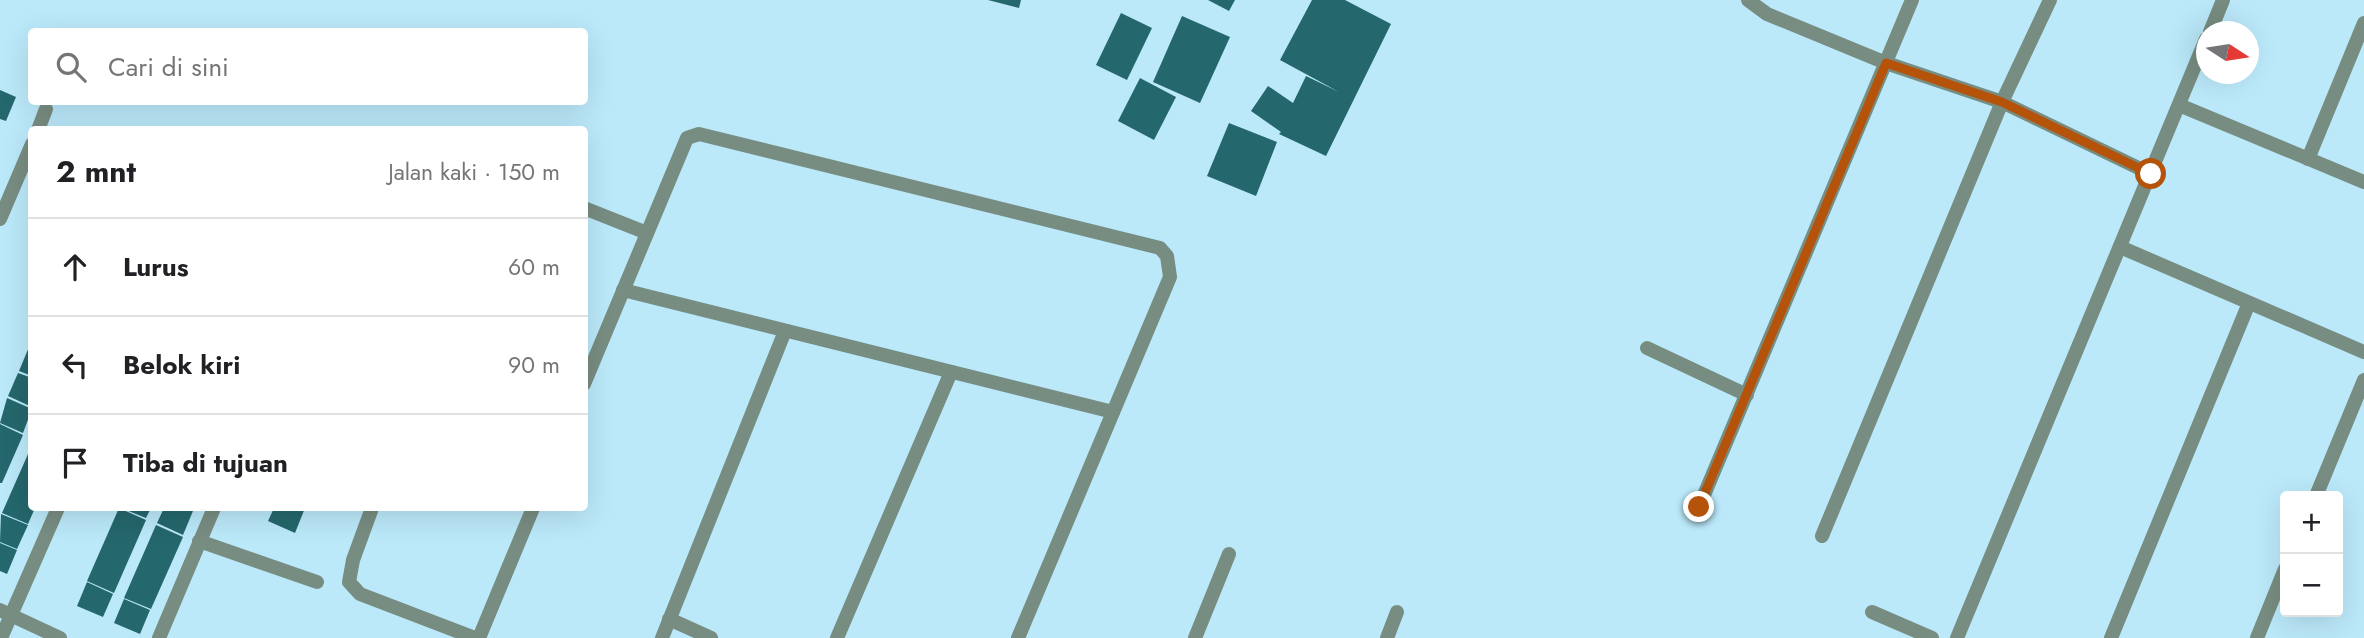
<!DOCTYPE html>
<html lang="id">
<meta charset="utf-8">
<style>
body{margin:0;font-family:Jost,sans-serif;background:#f2f2f2;color:#202124}
.controls{position:absolute;right:21px;bottom:21px;display:grid;overflow:hidden;border-radius:7px;box-shadow:0 7px 28px #0002}
.controls button{width:63px;height:63px;display:grid;place-items:center;padding:0;border:0;border-bottom:2px solid #e0e0e0;background:#fff;color:#202124;font:35px sans-serif}
.compass{position:absolute;left:2196px;top:21px;width:63px;height:63px;border-radius:50%;background:#fff;box-shadow:0 7px 28px #0002;rotate:102deg}
.stop{position:absolute;width:21px;height:21px;margin:-16px;border:5px solid #b45309;border-radius:50%;background:#fff}
.stop.end{background:#b45309;border-color:#fff;box-shadow:0 2px 7px #0008}
.list{margin:0;padding:0;list-style:none}
h2{display:flex;justify-content:space-between;align-items:center;height:91px;margin:0;padding:0 28px;font-size:30px}
h2 small{font-size:23px;font-weight:400;color:#757577}
.list li{display:grid;grid-template-columns:46px 1fr auto;gap:21px;align-items:center;box-sizing:border-box;height:98px;padding:0 28px;border-top:2px solid #e0e0e0}
.list b{display:block;font-size:26px;white-space:nowrap}
.list em{font-size:23px;font-style:normal;color:#757577}
.icon{flex:none;width:38px;height:38px;fill:none;stroke:currentColor;stroke-width:2;stroke-linecap:round;stroke-linejoin:round}
.map{position:relative;flex:none;width:2364px;height:638px;overflow:hidden}
.search{position:absolute;background:#fff;box-shadow:0 7px 28px #0002;left:28px;top:28px;width:560px;height:77px;display:flex;align-items:center;gap:18px;box-sizing:border-box;padding:0 24px;border-radius:7px;color:#757577;font-size:26px}
.panel{position:absolute;background:#fff;box-shadow:0 7px 28px #0002;left:28px;top:126px;width:560px;height:385px;border-radius:7px}
.map>svg:first-child{display:block}
.building{fill:#24676c}
.lines{fill:none;stroke-linecap:round;stroke-linejoin:round}
.minor{stroke:#788d82;stroke-width:14}
.route{stroke:#b45309;stroke-width:9}
</style>
<div class="map">
<svg width="2364" height="638" viewBox="0 0 2364 638">
<rect width="100%" height="100%" fill="#bbe9fa"/>
<g class="building">
<path d="M988 0H1021L1019 8Z"/>
<path d="M1208 0H1235L1229 11Z"/>
<path d="M1312 0H1345L1391 24 1326 156 1279 134 1281 132 1251 111 1268 86 1293 103 1306 76 1339 92 1280 60Z"/>
<path d="M1121 13 1152 28 1127 80 1096 65Z"/>
<path d="M1182 16 1230 37 1200 103 1153 82Z"/>
<path d="M1140 78 1176 97 1154 140 1118 121Z"/>
<path d="M0 90 16 97 6 121 0 119Z"/>
<path d="M1229 123 1277 142 1256 196 1207 176Z"/>
<path d="M29 347 32 348V376L19 371Z"/>
<path d="M18 373 32 378V407L8 396Z"/>
<path d="M7 398 32 409 23 433 0 423Z"/>
<path d="M0 424 23 435 2 483H0Z"/>
<path d="M32 445V508H35L28 524 2 513Z"/>
<path d="M119 508 146 520 114 593 87 581Z"/>
<path d="M121 508H151L146 518Z"/>
<path d="M164 508H185L193 511 183 535 157 523Z"/>
<path d="M274 508H305L295 533 268 521Z"/>
<path d="M1 514 28 525 17 549 0 542Z"/>
<path d="M156 525 183 537 151 609 124 598Z"/>
<path d="M0 543 17 550 7 574 0 571Z"/>
<path d="M87 582 113 594 103 617 77 606Z"/>
<path d="M124 599 150 610 140 634 114 623Z"/>
</g>
<g class="lines">
<g class="minor">
<path d="M1748 0 1767 14 1886 63 2002 102 2151 174"/>
<path d="M2210 32 2223 0"/>
<path d="M2179 105 2364 182"/>
<path d="M38 130 46 109"/>
<path d="M2308 159 2364 23"/>
<path d="M584 208 647 233"/>
<path d="M0 219 32 144"/>
<path d="M2120 247 2364 352"/>
<path d="M623 290 1113 412"/>
<path d="M1647 348 1747 395"/>
<path d="M584 384 687 138 699 134 1160 248 1167 256 1170 277 1018 638"/>
<path d="M2316 496 2364 380"/>
<path d="M1699 507 1912 0"/>
<path d="M372 508 353 560 349 582 360 594 475 638"/>
<path d="M1822 536 2002 102 2050 0"/>
<path d="M199 541 317 582"/>
<path d="M0 610 60 638"/>
<path d="M1872 612 1932 638"/>
<path d="M669 619 711 638"/>
<path d="M1 638 58 508"/>
<path d="M159 638 214 508"/>
<path d="M479 638 533 508"/>
<path d="M662 638 785 331"/>
<path d="M837 638 951 372"/>
<path d="M1195 638 1229 554"/>
<path d="M1387 638 1397 612"/>
<path d="M1957 638 2206 39"/>
<path d="M2111 638 2249 303"/>
<path d="M2257 638 2285 569"/>
</g>
</g>
<g class="lines">
<path class="route" d="M1699 507 1886 63 2002 102 2151 174"/>
</g>
</svg>
<div class="controls">
<button>+</button>
<button>−</button>
</div>
<svg class="compass" viewBox="-18 -18 36 36"><path d="M0-13l5 13h-10z" fill="#e53935"/><path d="M0 13l5-13h-10z" fill="#757577"/></svg>
<div class="stop" style="left:2151px;top:174px"></div>
<div class="stop end" style="left:1699px;top:507px"></div>
<div class="search"><svg class="icon" aria-label="search" viewBox="0 0 24 24"><circle cx="10" cy="10" r="6"/><path d="M15 15l6 6"/></svg>Cari di sini</div>
<section class="panel">
<h2>2 mnt<small>Jalan kaki · 150 m</small></h2>
<ul class="list">
<li><svg class="icon" aria-label="ahead" viewBox="0 0 24 24"><path d="M12 20V5M6 11l6-6 6 6"/></svg><div><b>Lurus</b></div><em>60 m</em></li>
<li><svg class="icon" aria-label="left" viewBox="0 0 24 24"><path d="M17 20v-9H6M10 6l-5 5 5 5"/></svg><div><b>Belok kiri</b></div><em>90 m</em></li>
<li><svg class="icon" aria-label="arrive" viewBox="0 0 24 24"><path d="M6 21V4h12l-3 4 3 4H6"/></svg><div><b>Tiba di tujuan</b></div></li>
</ul>
</section>
</div>
